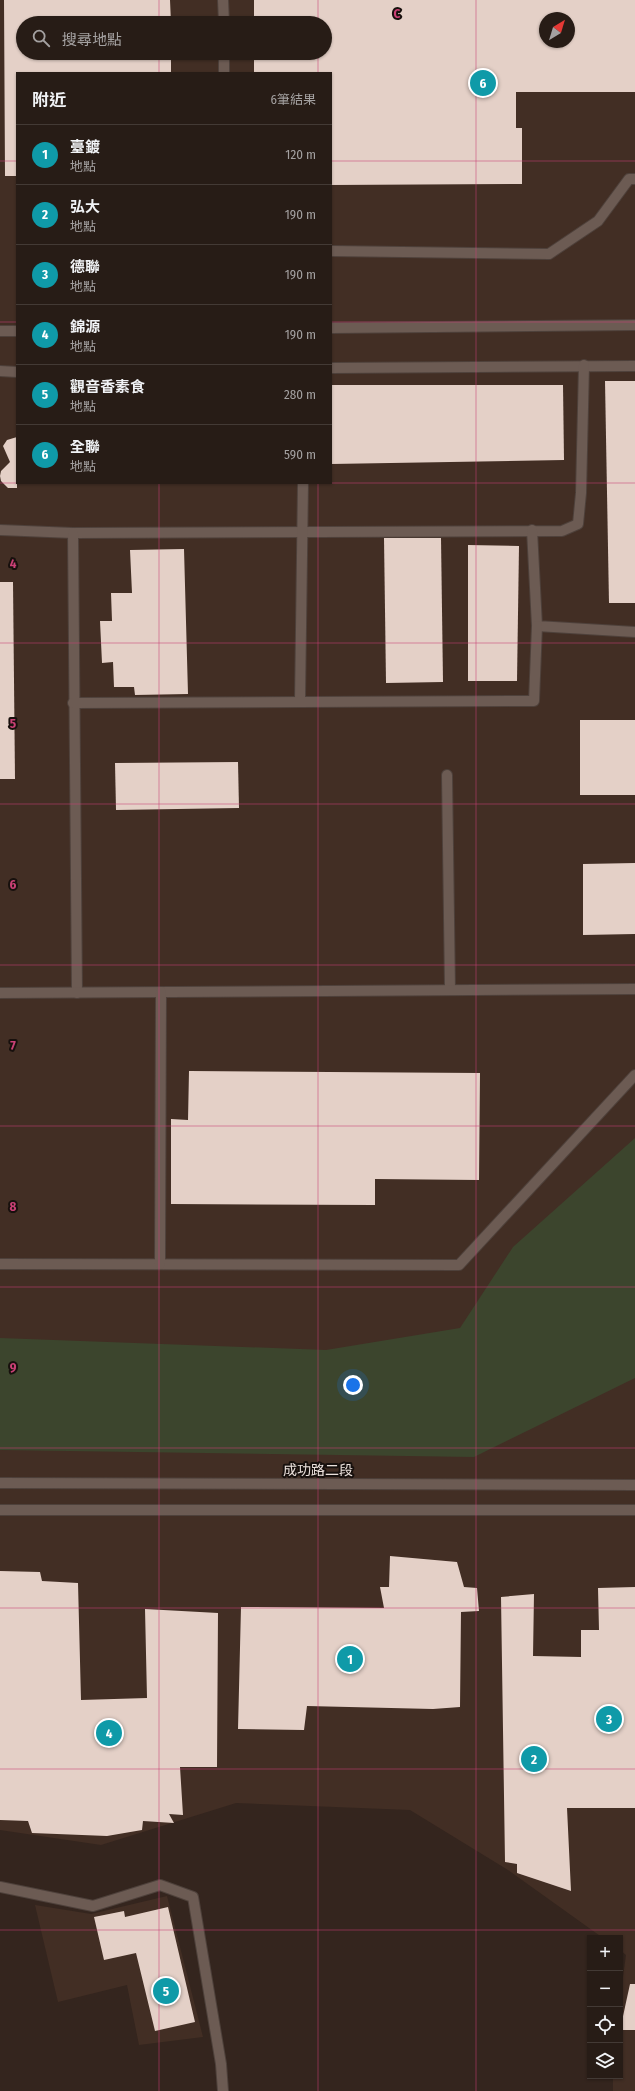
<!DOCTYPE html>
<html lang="zh-TW">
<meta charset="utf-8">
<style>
body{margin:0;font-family:"Fira Sans Condensed","Noto Sans TC",sans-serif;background:#2f251f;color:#f1f3f6}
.controls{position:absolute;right:12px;bottom:12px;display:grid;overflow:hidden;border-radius:0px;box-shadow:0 1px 3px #0004}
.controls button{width:36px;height:36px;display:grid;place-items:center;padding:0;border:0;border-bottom:1px solid #433a35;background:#271c16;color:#f1f3f6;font:20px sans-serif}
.compass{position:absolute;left:539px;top:12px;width:36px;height:36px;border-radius:50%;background:#271c16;box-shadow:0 1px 3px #0004;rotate:38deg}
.you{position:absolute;left:353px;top:1385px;width:14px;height:14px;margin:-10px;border:3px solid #fff;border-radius:50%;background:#1a73e8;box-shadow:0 0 0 6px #1a73e833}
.badge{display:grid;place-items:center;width:26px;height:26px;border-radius:50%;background:#bca0f2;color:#fff;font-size:13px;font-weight:700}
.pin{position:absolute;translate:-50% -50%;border:2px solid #fff;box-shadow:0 1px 4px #0006}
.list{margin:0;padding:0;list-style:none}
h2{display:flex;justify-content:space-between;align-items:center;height:52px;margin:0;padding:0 16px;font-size:17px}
h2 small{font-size:13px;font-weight:400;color:#a4a1a1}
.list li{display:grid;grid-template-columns:26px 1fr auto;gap:12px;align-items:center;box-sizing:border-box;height:60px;padding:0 16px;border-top:1px solid #433a35}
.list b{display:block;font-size:15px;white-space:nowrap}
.list p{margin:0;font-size:13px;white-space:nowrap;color:#a4a1a1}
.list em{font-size:13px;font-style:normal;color:#a4a1a1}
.icon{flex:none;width:22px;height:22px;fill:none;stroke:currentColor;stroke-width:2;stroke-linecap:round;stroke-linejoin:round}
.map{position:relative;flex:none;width:635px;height:2091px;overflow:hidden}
.search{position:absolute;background:#271c16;box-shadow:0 1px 3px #0004;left:16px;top:16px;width:316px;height:44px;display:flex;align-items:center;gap:10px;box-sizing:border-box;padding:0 14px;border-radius:22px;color:#a4a1a1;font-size:15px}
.panel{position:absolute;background:#271c16;box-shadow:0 1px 3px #0004;left:16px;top:72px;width:316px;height:412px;border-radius:0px}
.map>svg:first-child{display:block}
.built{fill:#422e24;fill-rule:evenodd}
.green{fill:#3c452d}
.building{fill:#e4d0c7;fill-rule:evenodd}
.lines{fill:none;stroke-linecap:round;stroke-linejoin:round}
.minor-casing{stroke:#4e413b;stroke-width:12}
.minor{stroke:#6c5b53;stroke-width:10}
.grid{fill:none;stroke:#ca4075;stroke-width:1;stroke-opacity:0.55}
.labels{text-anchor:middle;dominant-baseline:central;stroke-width:4;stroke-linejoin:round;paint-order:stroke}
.street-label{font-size:14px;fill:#ebe1dc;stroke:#17100d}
.grid-label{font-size:13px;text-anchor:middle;font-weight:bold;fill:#ca4075;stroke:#17100d;stroke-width:4;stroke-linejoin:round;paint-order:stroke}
</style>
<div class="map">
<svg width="635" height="2091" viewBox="0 0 635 2091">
<rect width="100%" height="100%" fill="#34251e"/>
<g class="built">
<path d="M0 0H635V2091H613V2076H620V1998L626 1955 620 1950V1938H603L508 1870 410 1810 236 1803 101 1845 0 1830ZM545 18H569V42H545ZM23 23H325V53H23ZM17 73H331V483H17Z"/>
<path d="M167 1896 203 2037 139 2045 127 1985 58 2002 35 1905 91 1914Z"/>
</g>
<path class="green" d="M635 1138V1378L474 1457 0 1450V1338L326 1350 460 1328 513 1247Z"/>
<g class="building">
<path d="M4 0H170L171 23H23V53H171V73H17V176H5Z"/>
<path d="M254 0H635V92H516V128H522V184L331 185V73H254V53H325V23H254ZM545 18H569V42H545Z"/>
<path d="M605 381H635V603H609Z"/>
<path d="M331 385H563L564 460 331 464Z"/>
<path d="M17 437V488H8L1 481 0 476 1 471 10 462 3 446 7 440Z"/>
<path d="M384 538H441L443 682 386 683Z"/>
<path d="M468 545 519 546 517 681H468Z"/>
<path d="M184 549 188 694 135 695 134 687H114L113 662 102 663 100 621H112L111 593H132L130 550Z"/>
<path d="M0 582H13L15 779H0Z"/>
<rect x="580" y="720" width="55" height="75"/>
<path d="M238 762 239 808 116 810 115 763Z"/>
<path d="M635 863V934L583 935V864Z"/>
<path d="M189 1071 480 1073 479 1180 375 1179V1205L171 1204V1119L188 1120Z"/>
<path d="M390 1556 457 1562 464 1587 477 1588 479 1611 461 1612 460 1707 433 1709 307 1706 304 1730 238 1729 241 1607 384 1608 380 1587H389Z"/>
<path d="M0 1571 40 1572 42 1581 78 1583 81 1700 147 1698 145 1609 218 1613 217 1767H180L183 1815 169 1814 174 1823 143 1821 142 1830 107 1836 32 1833 28 1821 0 1820Z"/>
<path d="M635 1587V1808H567L571 1891 517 1873V1864L505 1862 501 1597 534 1594 533 1656 581 1657V1630H599L598 1588Z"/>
<path d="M168 1907 195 2022 155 2031 136 1953 104 1960 94 1917 124 1911 125 1917Z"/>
<path d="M630 1984H635V2030H620Z"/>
</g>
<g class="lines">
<defs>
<g id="minor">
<path d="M223 0 224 23"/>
<path d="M224 53V73"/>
<path d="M331 251 549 254 598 221 629 179H635"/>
<path d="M331 328 635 325"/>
<path d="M0 331H17"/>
<path d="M331 368 635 366"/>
<path d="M0 371 17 372"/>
<path d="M0 530 73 533 562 531 578 524 581 493 584 365"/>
<path d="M532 530 537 626 635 632"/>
<path d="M73 533 77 993"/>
<path d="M300 701 303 483"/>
<path d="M73 703 534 701 537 626"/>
<path d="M447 775 450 990"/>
<path d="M0 993 635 989"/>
<path d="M0 1264 459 1265 635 1075"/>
<path d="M160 1264 161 992"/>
<path d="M0 1483 635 1485"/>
<path d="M0 1510H635"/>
<path d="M0 1887 93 1906 160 1885 193 1897 221 2064 223 2091"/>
</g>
</defs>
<use href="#minor" class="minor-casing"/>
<use href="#minor" class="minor"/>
</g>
<path class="grid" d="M159 0V23M318 0V23M476 0V2091M159 53V73M318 53V73M0 161H17M331 161H635M0 322H17M331 322H635M0 483H17M159 483V2091M318 483V2091M331 483H635M0 643H635M0 804H635M0 965H635M0 1126H635M0 1287H635M0 1448H635M0 1608H635M0 1769H635M0 1930H635"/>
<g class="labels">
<g class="street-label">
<text x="318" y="1470">成功路二段</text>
</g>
</g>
<g class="grid-label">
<text x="397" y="18">C</text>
<text x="13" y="568">4</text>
<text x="13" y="728">5</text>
<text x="13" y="889">6</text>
<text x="13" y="1050">7</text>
<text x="13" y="1211">8</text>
<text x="13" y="1372">9</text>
</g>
</svg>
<div class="controls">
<button>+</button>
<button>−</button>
<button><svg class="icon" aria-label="locate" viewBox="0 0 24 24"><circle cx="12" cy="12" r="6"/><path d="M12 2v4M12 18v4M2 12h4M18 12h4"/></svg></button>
<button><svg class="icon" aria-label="layers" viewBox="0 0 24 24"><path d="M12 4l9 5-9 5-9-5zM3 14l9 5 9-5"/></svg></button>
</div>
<svg class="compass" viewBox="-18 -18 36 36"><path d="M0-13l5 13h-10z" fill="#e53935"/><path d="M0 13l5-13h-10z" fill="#a4a1a1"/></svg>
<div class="you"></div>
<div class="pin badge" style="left:350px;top:1659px;background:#0f9aa8">1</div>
<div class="pin badge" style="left:534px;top:1759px;background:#0f9aa8">2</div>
<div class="pin badge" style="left:609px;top:1719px;background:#0f9aa8">3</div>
<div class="pin badge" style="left:109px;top:1733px;background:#0f9aa8">4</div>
<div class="pin badge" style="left:166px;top:1991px;background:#0f9aa8">5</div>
<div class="pin badge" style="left:483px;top:83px;background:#0f9aa8">6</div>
<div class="search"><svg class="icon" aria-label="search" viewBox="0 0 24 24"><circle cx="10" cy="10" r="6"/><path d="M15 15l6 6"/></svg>搜尋地點</div>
<section class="panel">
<h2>附近<small>6筆結果</small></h2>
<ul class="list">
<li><span class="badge" style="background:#0f9aa8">1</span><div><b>臺鍍</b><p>地點</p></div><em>120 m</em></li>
<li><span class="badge" style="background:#0f9aa8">2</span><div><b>弘大</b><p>地點</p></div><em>190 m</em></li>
<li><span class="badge" style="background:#0f9aa8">3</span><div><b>德聯</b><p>地點</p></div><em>190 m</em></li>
<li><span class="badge" style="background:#0f9aa8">4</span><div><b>錦源</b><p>地點</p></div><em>190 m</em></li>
<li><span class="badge" style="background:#0f9aa8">5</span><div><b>觀音香素食</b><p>地點</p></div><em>280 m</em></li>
<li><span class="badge" style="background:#0f9aa8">6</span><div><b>全聯</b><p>地點</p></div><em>590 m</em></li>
</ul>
</section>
</div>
